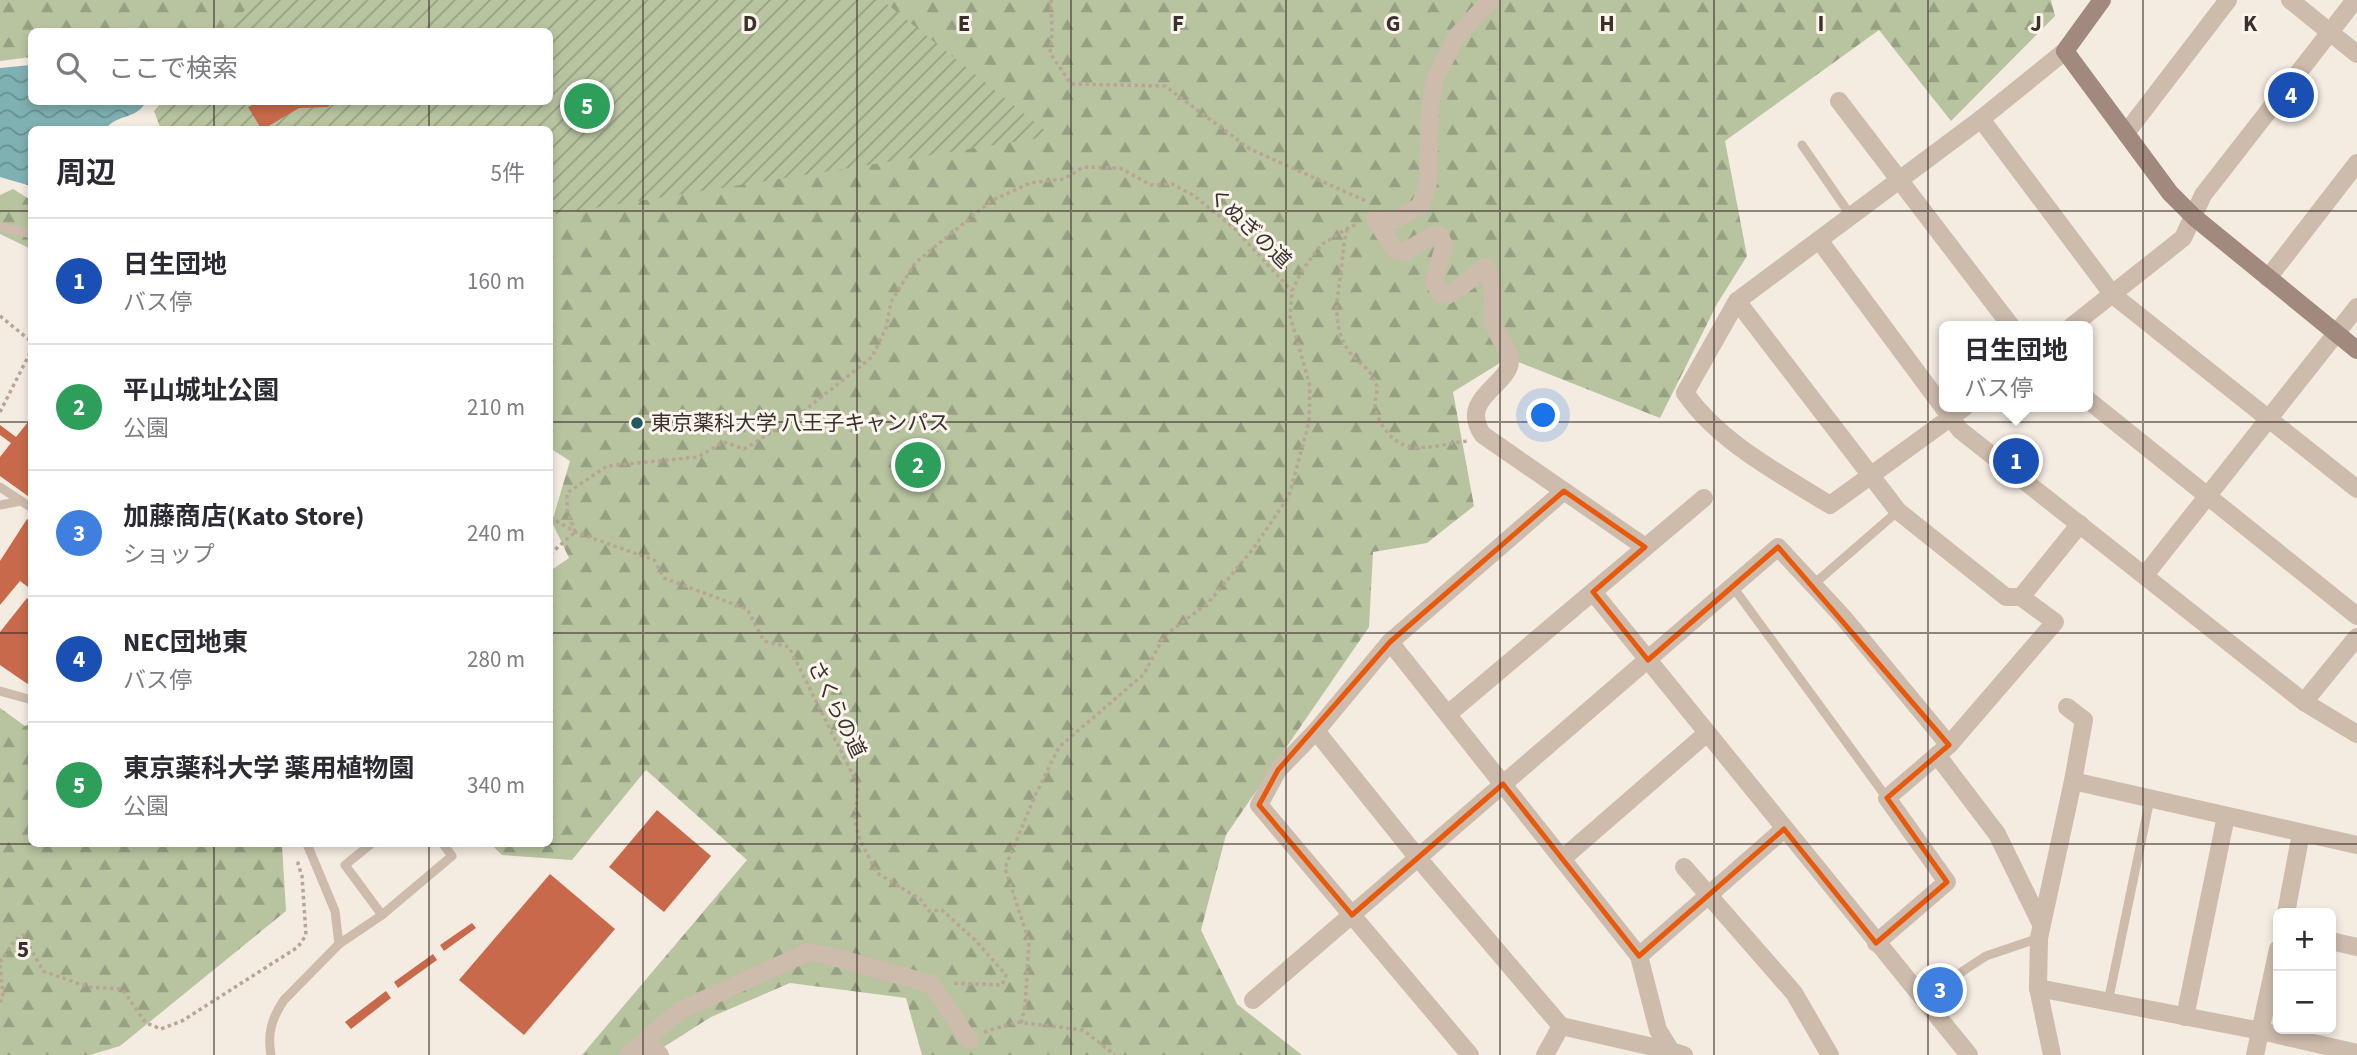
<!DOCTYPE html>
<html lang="ja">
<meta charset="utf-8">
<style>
body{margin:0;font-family:"Source Sans 3","Noto Sans JP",sans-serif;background:#f7f7f7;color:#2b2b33}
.controls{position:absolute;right:21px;bottom:21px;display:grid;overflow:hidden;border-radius:10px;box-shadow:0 4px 10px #0003}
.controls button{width:63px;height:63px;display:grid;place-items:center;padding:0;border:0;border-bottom:2px solid #e1e1e2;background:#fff;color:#2b2b33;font:35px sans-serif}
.you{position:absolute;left:1544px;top:416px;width:24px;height:24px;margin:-18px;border:5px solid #fff;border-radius:50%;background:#1a73e8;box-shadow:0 0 0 10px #1a73e833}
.badge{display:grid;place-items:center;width:46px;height:46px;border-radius:50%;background:#d93025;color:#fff;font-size:23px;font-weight:700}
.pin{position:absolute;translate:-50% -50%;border:4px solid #fff;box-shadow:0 2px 7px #0006}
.popup{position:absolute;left:1939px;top:321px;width:154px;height:91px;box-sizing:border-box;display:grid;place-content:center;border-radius:10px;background:#fff;filter:drop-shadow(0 2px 5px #0005);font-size:23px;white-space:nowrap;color:#7c7c81}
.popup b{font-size:26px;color:#2b2b33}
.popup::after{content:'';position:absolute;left:50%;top:100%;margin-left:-14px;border:14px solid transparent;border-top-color:#fff}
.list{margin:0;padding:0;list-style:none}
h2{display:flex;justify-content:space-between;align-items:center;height:91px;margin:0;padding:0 28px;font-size:30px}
h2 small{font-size:23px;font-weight:400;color:#7c7c81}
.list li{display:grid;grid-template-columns:46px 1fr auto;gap:21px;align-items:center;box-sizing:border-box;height:126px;padding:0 28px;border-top:2px solid #e1e1e2}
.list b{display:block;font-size:26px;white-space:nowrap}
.list p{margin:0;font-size:23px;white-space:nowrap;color:#7c7c81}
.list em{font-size:23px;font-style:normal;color:#7c7c81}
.icon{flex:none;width:38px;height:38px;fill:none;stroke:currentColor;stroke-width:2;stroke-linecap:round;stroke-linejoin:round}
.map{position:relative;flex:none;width:2357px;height:1055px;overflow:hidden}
.search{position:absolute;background:#fff;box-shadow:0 4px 10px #0003;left:28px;top:28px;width:525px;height:77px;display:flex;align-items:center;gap:18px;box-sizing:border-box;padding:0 24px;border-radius:10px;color:#7c7c81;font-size:26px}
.panel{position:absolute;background:#fff;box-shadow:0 4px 10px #0003;left:28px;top:126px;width:525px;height:721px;border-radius:10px}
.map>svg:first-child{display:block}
.forest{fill:url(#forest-firs)}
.garden{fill:url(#garden-furrows)}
.water{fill:url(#water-waves)}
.building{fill:#c8694b}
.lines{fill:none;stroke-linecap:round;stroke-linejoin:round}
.path{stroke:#b9a596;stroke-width:3.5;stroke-dasharray:3.5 3.5;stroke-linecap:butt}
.lane{stroke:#cdbbac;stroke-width:9}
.street{stroke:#cdbbac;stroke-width:18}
.secondary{stroke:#a18a7d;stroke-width:18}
.marked{fill:none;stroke:#e8590c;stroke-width:5;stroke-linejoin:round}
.grid{fill:none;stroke:#3b302b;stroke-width:2;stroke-opacity:0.55}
.poi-dot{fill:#1f5a5e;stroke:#fbf5ee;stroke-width:2.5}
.labels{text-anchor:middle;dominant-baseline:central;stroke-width:6;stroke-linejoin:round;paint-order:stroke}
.street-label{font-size:21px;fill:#3b302b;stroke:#fbf5ee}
.poi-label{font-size:21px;fill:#3b302b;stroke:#fbf5ee;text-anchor:start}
.grid-label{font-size:23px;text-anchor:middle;font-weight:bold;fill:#3b302b;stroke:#fbf5ee;stroke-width:6;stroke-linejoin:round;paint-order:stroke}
</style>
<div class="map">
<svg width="2357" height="1055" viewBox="0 0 2357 1055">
<defs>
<pattern id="forest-firs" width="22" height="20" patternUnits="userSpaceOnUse" patternTransform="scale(1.75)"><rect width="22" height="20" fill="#b8c4a0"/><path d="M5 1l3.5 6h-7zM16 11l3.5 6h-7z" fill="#97a083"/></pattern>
<pattern id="garden-furrows" width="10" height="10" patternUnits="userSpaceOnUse" patternTransform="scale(1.75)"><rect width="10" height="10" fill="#b8c4a0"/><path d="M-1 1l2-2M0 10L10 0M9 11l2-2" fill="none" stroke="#97a083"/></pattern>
<pattern id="water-waves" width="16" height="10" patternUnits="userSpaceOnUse" patternTransform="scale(1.75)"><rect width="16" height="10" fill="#7fb0b2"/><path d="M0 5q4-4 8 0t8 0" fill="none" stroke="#699091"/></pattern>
</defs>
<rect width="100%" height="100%" fill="#f4ebe1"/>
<g class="forest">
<path d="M0 0H284L231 31 32 32 31 57 0 61Z"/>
<path d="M416 0H2051L2055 16 1951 121 1879 30 1725 141 1747 256 1717 304 1660 418 1508 358 1453 392 1474 506 1427 543 1373 552 1369 627 1226 835 1201 930 1237 1004 1302 1055H922L906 998 790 983 711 1017 651 1055H582L747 860 646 770 572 860 502 855 491 844H550V571L569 558 552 522 570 461 553 450 550 453V130H324L550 102V32Z"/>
<path d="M13 189 31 200V249L0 234V195Z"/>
<path d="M0 708 25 726 31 724 32 844H285L282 846 286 911 120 1046 90 1055H0Z"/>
</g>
<path class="garden" d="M258 0H882L1052 136 550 215V130H161L154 111 162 102H550V32L219 31Z"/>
<path class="water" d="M31 65 32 102H146C136 120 116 114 106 129L32 130 31 186 0 177V68Z"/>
<g class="building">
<path d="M258 102H332L328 107 299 108 262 130 248 107Z"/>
<path d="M32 417V499L0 476V457L11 443 0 435V425L16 437Z"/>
<path d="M27 519 32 522V590L20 581 0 605V561Z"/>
<path d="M27 598 32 603V687L0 665V632Z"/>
<path d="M657 810 711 856 664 912 609 867Z"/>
<path d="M550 874 615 929 524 1035 459 980Z"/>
<path d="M472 923 476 928 444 951 440 945Z"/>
<path d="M433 954 437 960 398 988 394 982Z"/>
<path d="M386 991 391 998 351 1029 345 1022Z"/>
</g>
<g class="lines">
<g class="path">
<path d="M1051 0 1052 33 1050 53 1071 84 1165 86 1250 149 1368 202"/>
<path d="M1347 229C1343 244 1343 257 1341 272 1337 298 1332 326 1348 350 1356 363 1374 369 1377 387 1378 392 1375 398 1375 403 1375 415 1385 433 1395 440 1415 455 1445 443 1468 441"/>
<path d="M0 316 32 342"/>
<path d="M0 412 32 349"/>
<path d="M550 517 575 532 654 560 664 578 747 609 764 641 789 647 858 785 855 821 860 840 877 873 920 899 929 911 942 910 975 940 1006 975 1002 985 951 983"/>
<path d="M575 532 567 510V493L607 466 698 457 724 442 744 449 795 418 872 357 886 328 891 302 915 263 991 201 1030 183 1064 179 1083 167 1120 168 1151 185 1172 184 1193 195 1234 228 1292 291"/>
<path d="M550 554 574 533"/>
<path d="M0 962 15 940 23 935 43 971 88 987 122 989 146 1023 161 1029 182 1021 298 947 306 935 302 876 298 864 299 859"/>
<path d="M0 965 3 994 0 1004"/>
<path d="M1021 1023 1025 1006 1029 942 1005 868 1034 798 1059 747 1144 674 1164 636 1208 603 1253 549 1289 496 1309 422 1310 386 1290 316 1292 291 1301 272 1321 245 1348 228 1357 224"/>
<path d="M984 1032 1016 1022 1083 1030 1115 1055"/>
</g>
<g class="lane">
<path d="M1802 145 1851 216"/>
<path d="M0 227 32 234"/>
<path d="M0 487 32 508"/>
<path d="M0 505 21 501"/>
<path d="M1814 584 1898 511"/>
<path d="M1733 587 1887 798"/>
<path d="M0 691 32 700"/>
<path d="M371 844 345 865 382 915"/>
<path d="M339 944 382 915 452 856 443 844"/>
<path d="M1926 1002 1963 971 1986 956 2039 938"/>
<path d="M2108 1002 2150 799"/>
<path d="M271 1055C267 1033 272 1018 284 1000L339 944 335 911 307 844"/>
</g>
<g class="street">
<path d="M2290 0 2357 54"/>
<path d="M1839 101 2011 326"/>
<path d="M1981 119 2113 295 2357 489"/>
<path d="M2126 133 2228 0"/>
<path d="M1375 219 1395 250 1405 252 1431 236 1440 235 1444 246 1434 281 1440 293 1448 295 1462 286 1485 267C1497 283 1491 302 1493 320 1494 333 1509 348 1510 360 1511 385 1457 398 1483 435L1645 547"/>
<path d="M1375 219 1395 220 1420 206 1428 183 1430 107 1435 78 1457 36 1491 0"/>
<path d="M1819 240 1960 430 2304 702 2357 734"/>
<path d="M2268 278 2357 163"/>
<path d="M1737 301 1898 511 2006 597H2021L2080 524"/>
<path d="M2072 326 2183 238 2203 195 2355 0"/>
<path d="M2088 400 2357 616"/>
<path d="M1965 407 1830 505C1779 473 1720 443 1685 393L1737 301 1981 119 2065 51"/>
<path d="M1564 491 1390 642 1639 956 1658 1030 1671 1051 1684 1055"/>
<path d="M2145 575 2357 307"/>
<path d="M1593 592 1969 1055"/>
<path d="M1390 642 1316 731 1418 858 1561 1026 1671 1051 1669 1055"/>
<path d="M2304 702 2357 637"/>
<path d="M2067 707 2084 720 2073 781"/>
<path d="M1448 714 1704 498"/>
<path d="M1316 731 1278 770 1259 805 1470 1055"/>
<path d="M1937 755 1997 834 2041 924"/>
<path d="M1562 859 1707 733"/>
<path d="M1684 867 1794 993 1830 1055"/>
<path d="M2286 913 2301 833"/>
<path d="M2331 941 2357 947"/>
<path d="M1876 943 1947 882 1887 798 1949 745 2055 622 2021 597"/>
<path d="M1639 956 1784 829"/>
<path d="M2038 988 2261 1031 2357 1053"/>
<path d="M1253 1000 1778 547 1843 617 1949 745"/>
<path d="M2185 1017 2226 816"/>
<path d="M643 1042 660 1055"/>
<path d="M628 1055 679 1011 808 952 830 956 931 984 969 1040"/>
<path d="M1545 1055 1561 1026"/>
<path d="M2052 1055 2038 988 2039 938 2073 781 2357 845"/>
<path d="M2255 1055 2278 949"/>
</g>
<path class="secondary" d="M2102 0 2065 51 2170 193 2194 217 2357 350"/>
</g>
<path class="marked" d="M1564 491 1645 547 1593 592 1648 660 1778 547 1949 745 1887 798 1947 882 1876 943 1784 829 1639 956 1503 784 1352 915 1259 805 1278 770 1390 642Z"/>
<path class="grid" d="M214 0V32M429 0V32M643 0V1055M857 0V1055M1071 0V1055M1286 0V1055M1500 0V1055M1714 0V1055M1928 0V1055M2143 0V1055M214 102V130M429 102V130M0 211H32M550 211H2357M0 422H32M550 422H2357M0 633H32M550 633H2357M0 844H2357M214 844V1055M429 844V1055"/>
<circle class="poi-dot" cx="637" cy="423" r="7"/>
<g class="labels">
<g class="street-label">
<text transform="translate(1250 228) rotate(44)">くぬぎの道</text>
<text transform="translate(837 709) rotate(64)">さくらの道</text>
</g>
<g class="poi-label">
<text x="651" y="423">東京薬科大学 八王子キャンパス</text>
</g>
</g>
<g class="grid-label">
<text x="750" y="31">D</text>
<text x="964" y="31">E</text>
<text x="1178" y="31">F</text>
<text x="1393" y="31">G</text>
<text x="1607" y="31">H</text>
<text x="1821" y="31">I</text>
<text x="2036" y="31">J</text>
<text x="2250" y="31">K</text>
<text x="23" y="957">5</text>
</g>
</svg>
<div class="controls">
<button>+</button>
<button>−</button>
</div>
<div class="you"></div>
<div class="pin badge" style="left:2016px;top:461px;background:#1a4fb4">1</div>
<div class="popup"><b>日生団地</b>バス停</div>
<div class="pin badge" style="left:918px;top:465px;background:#2e9e5b">2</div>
<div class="pin badge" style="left:1940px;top:990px;background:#3f7fe0">3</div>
<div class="pin badge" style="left:2291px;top:95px;background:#1a4fb4">4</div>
<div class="pin badge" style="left:587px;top:106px;background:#2e9e5b">5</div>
<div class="search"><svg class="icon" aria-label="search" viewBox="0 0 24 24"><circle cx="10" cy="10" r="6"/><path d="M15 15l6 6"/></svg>ここで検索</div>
<section class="panel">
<h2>周辺<small>5件</small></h2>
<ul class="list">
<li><span class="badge" style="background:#1a4fb4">1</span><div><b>日生団地</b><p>バス停</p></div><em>160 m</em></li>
<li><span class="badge" style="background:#2e9e5b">2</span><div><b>平山城址公園</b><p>公園</p></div><em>210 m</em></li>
<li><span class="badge" style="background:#3f7fe0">3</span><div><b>加藤商店(Kato Store)</b><p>ショップ</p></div><em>240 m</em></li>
<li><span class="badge" style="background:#1a4fb4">4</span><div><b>NEC団地東</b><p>バス停</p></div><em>280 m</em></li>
<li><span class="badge" style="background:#2e9e5b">5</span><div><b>東京薬科大学 薬用植物園</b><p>公園</p></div><em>340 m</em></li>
</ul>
</section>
</div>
